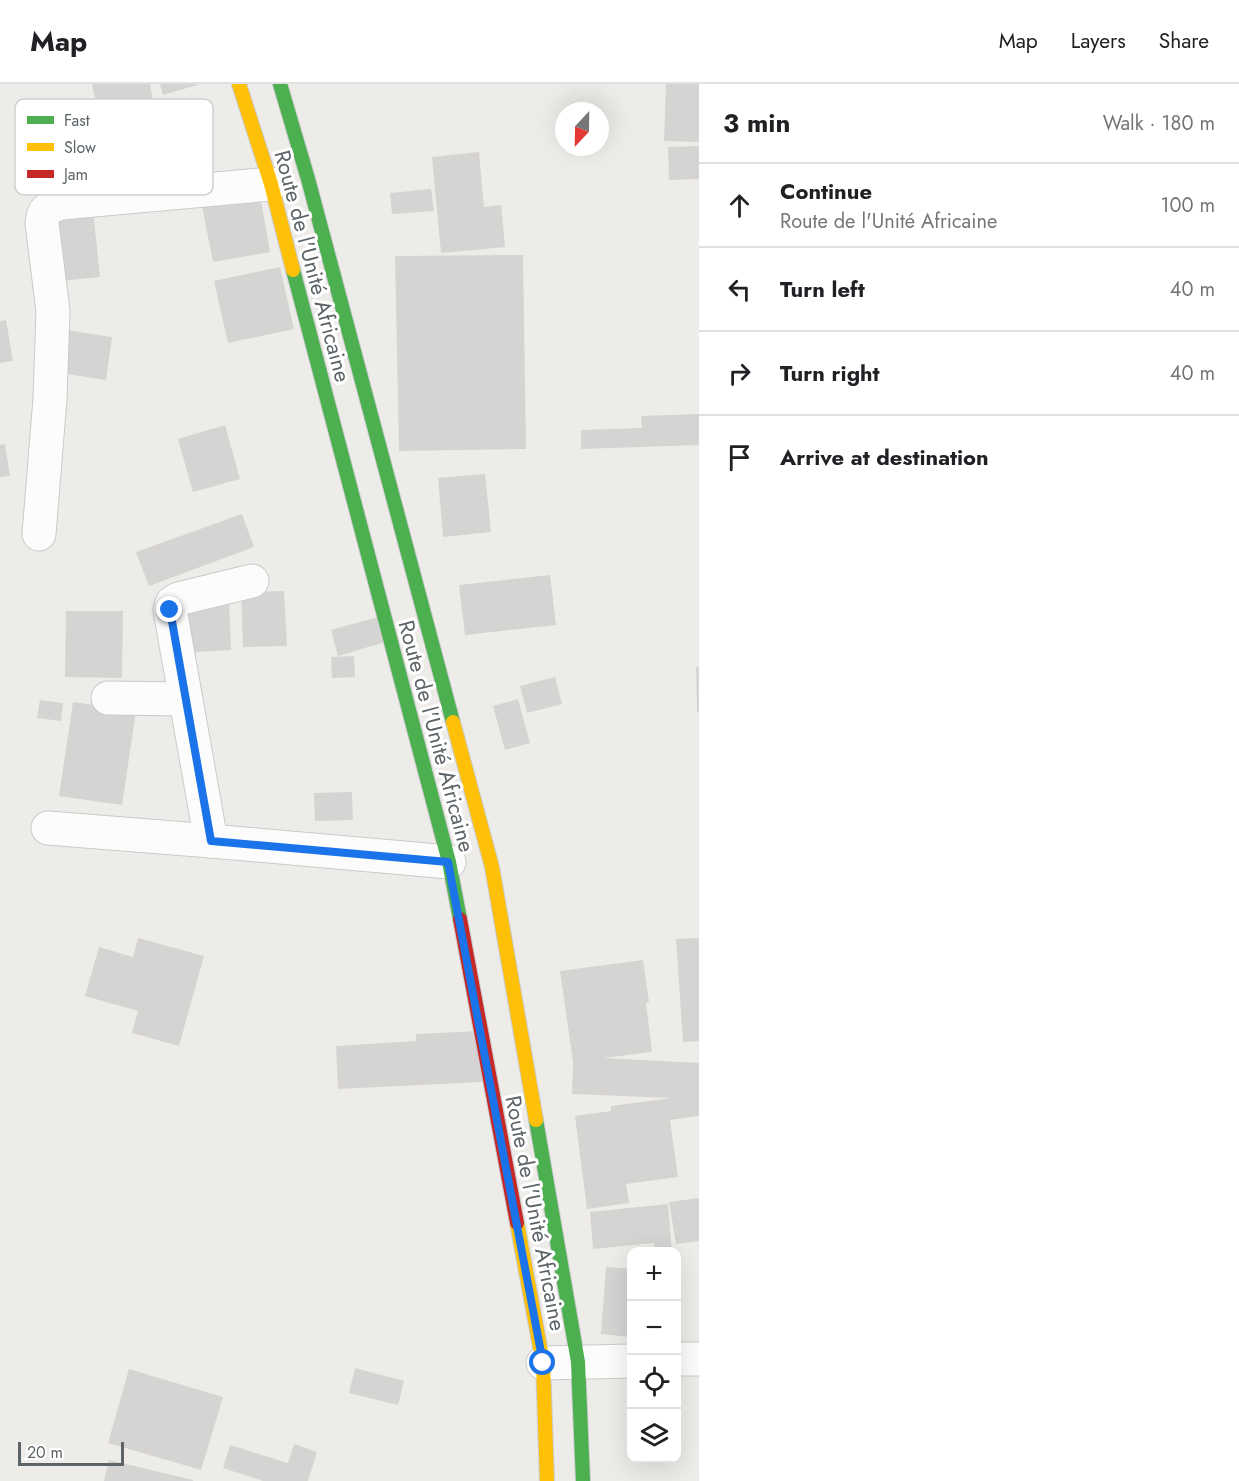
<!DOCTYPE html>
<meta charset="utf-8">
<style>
body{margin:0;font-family:Jost,sans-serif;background:#f6f6f6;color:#202124}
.controls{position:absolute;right:18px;bottom:18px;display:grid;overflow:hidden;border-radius:12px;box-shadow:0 6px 24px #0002}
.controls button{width:54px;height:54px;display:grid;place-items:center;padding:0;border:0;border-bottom:2px solid #e0e0e0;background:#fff;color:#202124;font:30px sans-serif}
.compass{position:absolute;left:555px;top:18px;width:54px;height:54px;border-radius:50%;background:#fff;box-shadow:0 6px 24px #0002;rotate:202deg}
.scale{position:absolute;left:18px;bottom:15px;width:106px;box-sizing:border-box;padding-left:6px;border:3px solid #5d6468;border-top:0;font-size:16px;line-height:21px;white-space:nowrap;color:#5d6468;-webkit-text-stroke:4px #fff;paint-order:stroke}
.stop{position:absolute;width:18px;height:18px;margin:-14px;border:4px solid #1a73e8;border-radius:50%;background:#fff}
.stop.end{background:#1a73e8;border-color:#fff;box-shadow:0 2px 6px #0008}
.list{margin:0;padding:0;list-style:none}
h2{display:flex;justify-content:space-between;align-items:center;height:78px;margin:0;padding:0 24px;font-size:26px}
h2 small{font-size:20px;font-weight:400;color:#757577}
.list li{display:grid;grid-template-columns:39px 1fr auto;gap:18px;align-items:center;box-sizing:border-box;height:84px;padding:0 24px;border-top:2px solid #e0e0e0}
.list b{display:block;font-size:22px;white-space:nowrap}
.list p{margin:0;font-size:20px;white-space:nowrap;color:#757577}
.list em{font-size:20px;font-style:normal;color:#757577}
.icon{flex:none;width:33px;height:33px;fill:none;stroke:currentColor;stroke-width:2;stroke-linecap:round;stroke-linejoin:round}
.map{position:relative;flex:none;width:699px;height:1397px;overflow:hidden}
header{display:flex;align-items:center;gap:36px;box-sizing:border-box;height:84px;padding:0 30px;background:#fff;border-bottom:2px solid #e0e0e0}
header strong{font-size:28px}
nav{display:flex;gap:33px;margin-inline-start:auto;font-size:21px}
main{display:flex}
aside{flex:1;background:#fff}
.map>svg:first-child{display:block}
.building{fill:#d6d4d3}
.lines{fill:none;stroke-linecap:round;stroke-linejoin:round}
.street-casing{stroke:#cacaca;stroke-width:35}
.fast-casing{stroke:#cacbcb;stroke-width:16}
.slow-casing{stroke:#cacbcb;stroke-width:16}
.jam-casing{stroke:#cacbcb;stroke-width:16}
.street{stroke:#fcfcfc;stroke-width:33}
.fast{stroke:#4caf50;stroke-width:14}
.slow{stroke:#ffc107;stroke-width:14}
.jam{stroke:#c62828;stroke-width:14}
.route{stroke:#1a73e8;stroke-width:8}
.labels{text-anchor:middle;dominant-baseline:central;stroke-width:6;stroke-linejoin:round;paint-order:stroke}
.street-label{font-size:22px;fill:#5d6468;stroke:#fff}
.key{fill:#fff;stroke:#ced0d2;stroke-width:1.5}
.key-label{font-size:16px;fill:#5d6468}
</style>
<header>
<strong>Map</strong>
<nav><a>Map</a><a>Layers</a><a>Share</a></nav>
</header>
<main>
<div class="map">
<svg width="699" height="1397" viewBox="0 0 699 1397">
<rect width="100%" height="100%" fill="#eeece9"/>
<g class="building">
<path d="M92 0H150L166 86 111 96Z"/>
<path d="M160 0H197V1L163 11Z"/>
<path d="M666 0H699V58L664 57Z"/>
<path d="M699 62V95L669 96 668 63Z"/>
<path d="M479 68 484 123 501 121 505 163 441 169 432 73Z"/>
<path d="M431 105 434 127 392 130 390 109Z"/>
<path d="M260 111 270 168 213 178 202 122Z"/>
<path d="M93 126 100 193 51 198 45 130Z"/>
<path d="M523 171 526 365 399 367 395 172Z"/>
<path d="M280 183 294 245 228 259 214 197Z"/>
<path d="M6 236 13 277 0 279V237Z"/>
<path d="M60 245 112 253 106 296 54 288Z"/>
<path d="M699 330V361L581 365V346L642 344 641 332Z"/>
<path d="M225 341 240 395 193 408 178 355Z"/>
<path d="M5 360 10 392 0 393V361Z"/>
<path d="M485 390 491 448 443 453 438 394Z"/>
<path d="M242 430 254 463 149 502 136 468Z"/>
<path d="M550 491 556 541 465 551 459 501Z"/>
<path d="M284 507 287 562 243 563 241 508Z"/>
<path d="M229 516 231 566 179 569 177 519Z"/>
<path d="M66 527H123L122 594 65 593Z"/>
<path d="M378 533 385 558 338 572 331 546Z"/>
<path d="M354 572 355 593 332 594 331 573Z"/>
<path d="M696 583H699V628H697Z"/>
<path d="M555 593 562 620 527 629 520 602Z"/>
<path d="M518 615 530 659 505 666 493 622Z"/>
<path d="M40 616 63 619 61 637 37 634Z"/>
<path d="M73 618 136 627 122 721 59 712Z"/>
<path d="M352 708 353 736 315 737 314 709Z"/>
<path d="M138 854 204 872 179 962 132 949 138 927 85 912 99 863 133 873Z"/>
<path d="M699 854V957L683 958 676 855Z"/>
<path d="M643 876 649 918 646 919 652 968 603 974 699 979V1032L670 1036 678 1093 626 1100 629 1119 587 1125 575 1032 611 1027V1022L672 1014 572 1010 573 978 560 887Z"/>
<path d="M479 947 482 998 338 1005 336 962 416 957V950Z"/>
<path d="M699 1114V1157L676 1160 669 1118Z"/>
<path d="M668 1120 672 1168H654V1159L593 1165 590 1128Z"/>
<path d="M606 1183 632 1185 631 1253 601 1250Z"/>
<path d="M355 1284 404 1297 398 1321 349 1309Z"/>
<path d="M129 1285 223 1313 201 1386 108 1359Z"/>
<path d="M294 1360 317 1368 308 1397H263L223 1384 230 1361 288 1379Z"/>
<path d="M109 1376 193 1396V1397H104Z"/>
</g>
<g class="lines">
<defs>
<g id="street">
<path d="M39 450 50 315 53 227 42 139C43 125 48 124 61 119L271 100"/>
<path d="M108 614 186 615"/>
<path d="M48 744 211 757 449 778"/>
<path d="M211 757 170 526 172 519 178 515 252 497"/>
<path d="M676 1275H699"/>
<path d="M543 1279 632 1277"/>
</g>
<g id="fast">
<path d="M280 0 308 95 453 638"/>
<path d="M293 186 449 778 460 835"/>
<path d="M536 1036 578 1278 583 1397"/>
</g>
<g id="slow">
<path d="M239 0 271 100 293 186"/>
<path d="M453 638 492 783 536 1036"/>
<path d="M517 1139 543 1279 547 1397"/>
</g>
<path id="jam" d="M460 835 517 1139"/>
</defs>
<use href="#street" class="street-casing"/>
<use href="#fast" class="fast-casing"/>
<use href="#slow" class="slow-casing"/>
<use href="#jam" class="jam-casing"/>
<use href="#street" class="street"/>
<use href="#fast" class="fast"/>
<use href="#slow" class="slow"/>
<use href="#jam" class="jam"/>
</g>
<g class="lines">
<path class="route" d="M170 526 211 757 448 778 543 1279"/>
</g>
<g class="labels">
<g class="street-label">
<text transform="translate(313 182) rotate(75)">Route de l'Unité Africaine</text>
<text transform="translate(437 652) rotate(75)">Route de l'Unité Africaine</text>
<text transform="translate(536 1129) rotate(79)">Route de l'Unité Africaine</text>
</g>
</g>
<rect x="15" y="15" width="198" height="96" rx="9" class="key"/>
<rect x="27" y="32" width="27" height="8" fill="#4caf50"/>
<rect x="27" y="59" width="27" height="8" fill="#ffc107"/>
<rect x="27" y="86" width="27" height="8" fill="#c62828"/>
<g class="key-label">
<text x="64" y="42">Fast</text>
<text x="64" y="69">Slow</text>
<text x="64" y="96">Jam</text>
</g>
</svg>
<div class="controls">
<button>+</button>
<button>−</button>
<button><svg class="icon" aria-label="locate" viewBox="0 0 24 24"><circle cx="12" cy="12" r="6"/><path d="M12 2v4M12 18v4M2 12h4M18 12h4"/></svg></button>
<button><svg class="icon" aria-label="layers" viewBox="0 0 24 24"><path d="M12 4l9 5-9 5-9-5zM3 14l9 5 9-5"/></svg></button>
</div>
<svg class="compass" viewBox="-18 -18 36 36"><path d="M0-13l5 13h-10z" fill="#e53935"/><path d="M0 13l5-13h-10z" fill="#757577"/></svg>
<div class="scale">20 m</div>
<div class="stop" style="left:543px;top:1279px"></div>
<div class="stop end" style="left:170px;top:526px"></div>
</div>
<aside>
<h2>3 min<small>Walk · 180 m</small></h2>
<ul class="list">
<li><svg class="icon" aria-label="ahead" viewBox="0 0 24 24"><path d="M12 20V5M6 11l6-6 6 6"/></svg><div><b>Continue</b><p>Route de l'Unité Africaine</p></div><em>100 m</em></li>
<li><svg class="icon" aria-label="left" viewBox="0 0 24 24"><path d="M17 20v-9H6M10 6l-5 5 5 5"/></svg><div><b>Turn left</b></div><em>40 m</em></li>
<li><svg class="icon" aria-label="right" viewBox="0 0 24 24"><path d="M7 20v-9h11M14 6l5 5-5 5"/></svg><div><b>Turn right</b></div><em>40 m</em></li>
<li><svg class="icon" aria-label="arrive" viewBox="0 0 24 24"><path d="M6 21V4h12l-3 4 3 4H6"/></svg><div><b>Arrive at destination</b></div></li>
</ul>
</aside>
</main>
